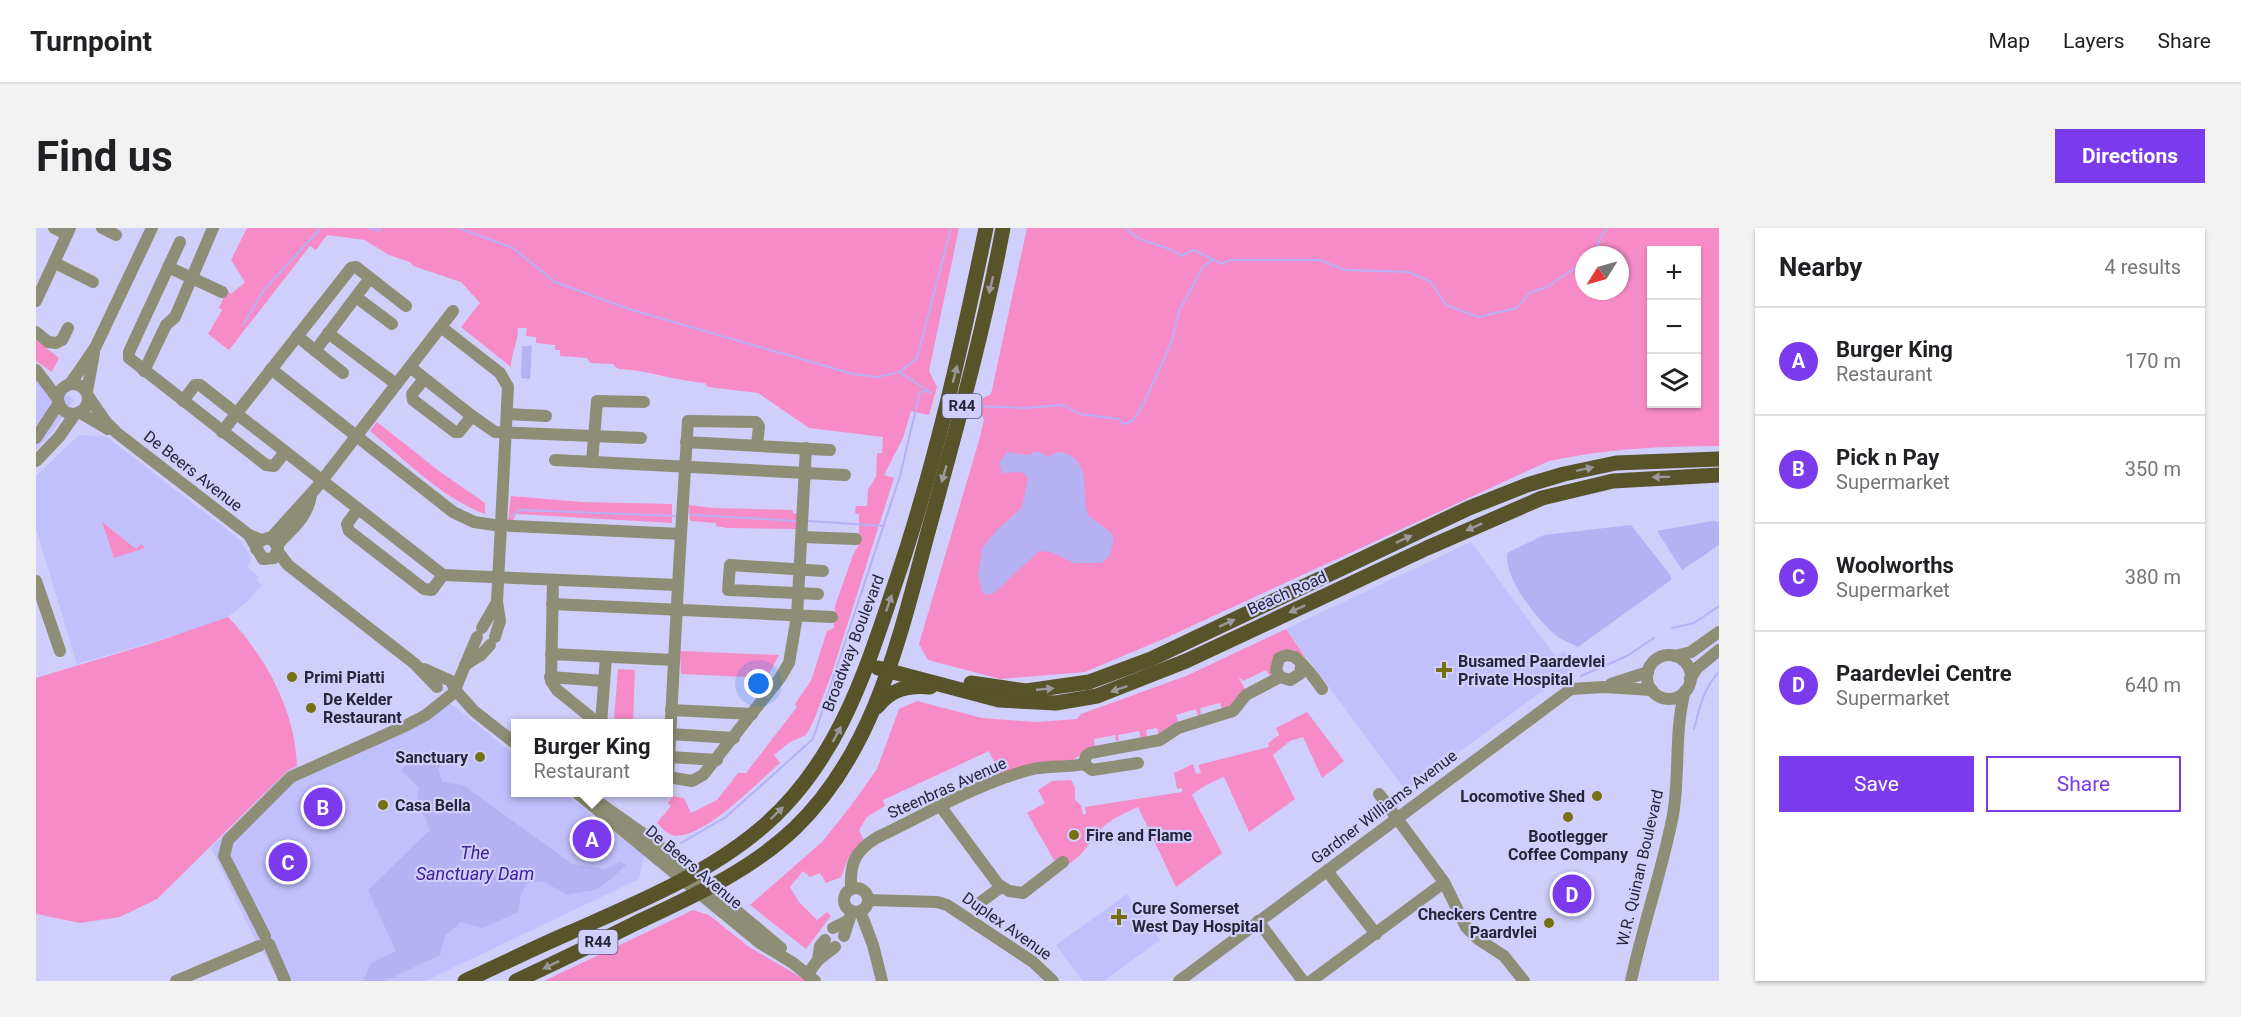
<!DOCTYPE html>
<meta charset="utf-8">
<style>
body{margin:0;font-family:Roboto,sans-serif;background:#f2f2f2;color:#202124}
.controls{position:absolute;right:18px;top:18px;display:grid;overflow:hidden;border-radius:0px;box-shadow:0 2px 4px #0004}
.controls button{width:54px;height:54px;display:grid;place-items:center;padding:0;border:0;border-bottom:2px solid #e0e0e0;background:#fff;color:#202124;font:30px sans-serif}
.compass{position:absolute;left:1539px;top:18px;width:54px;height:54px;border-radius:50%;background:#fff;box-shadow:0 2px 4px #0004;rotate:233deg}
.you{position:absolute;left:723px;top:456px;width:21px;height:21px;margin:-15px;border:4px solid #fff;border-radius:50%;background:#1a73e8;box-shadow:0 0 0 9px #1a73e833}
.badge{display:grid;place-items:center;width:39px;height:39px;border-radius:50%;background:#7c3aed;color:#fff;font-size:20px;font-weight:700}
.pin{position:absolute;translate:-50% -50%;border:3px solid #fff;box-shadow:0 2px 6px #0006}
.popup{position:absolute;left:475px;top:491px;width:162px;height:78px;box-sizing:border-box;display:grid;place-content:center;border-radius:0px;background:#fff;filter:drop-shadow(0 2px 4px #0005);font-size:20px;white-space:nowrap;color:#757577}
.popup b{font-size:22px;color:#202124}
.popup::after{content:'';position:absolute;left:50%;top:100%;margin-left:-12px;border:12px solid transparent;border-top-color:#fff}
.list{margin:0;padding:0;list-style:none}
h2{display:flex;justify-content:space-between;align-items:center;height:78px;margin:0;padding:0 24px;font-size:26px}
h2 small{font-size:20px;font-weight:400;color:#757577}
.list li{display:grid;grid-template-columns:39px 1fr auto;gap:18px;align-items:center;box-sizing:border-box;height:108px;padding:0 24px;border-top:2px solid #e0e0e0}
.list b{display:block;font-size:22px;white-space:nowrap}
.list p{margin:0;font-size:20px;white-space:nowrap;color:#757577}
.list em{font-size:20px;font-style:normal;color:#757577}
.actions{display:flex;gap:12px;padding:18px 24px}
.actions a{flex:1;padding:14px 0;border:2px solid #7c3aed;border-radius:0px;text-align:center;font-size:21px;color:#7c3aed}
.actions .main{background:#7c3aed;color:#fff}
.icon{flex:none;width:33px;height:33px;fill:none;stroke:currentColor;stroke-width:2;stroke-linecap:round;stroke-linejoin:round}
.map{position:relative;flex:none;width:1683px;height:753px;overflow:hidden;border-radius:0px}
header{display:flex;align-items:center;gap:36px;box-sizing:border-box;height:84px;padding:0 30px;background:#fff;border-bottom:2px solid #e0e0e0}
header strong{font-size:28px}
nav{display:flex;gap:33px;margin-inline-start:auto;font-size:21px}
.intro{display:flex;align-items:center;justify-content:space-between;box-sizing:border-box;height:144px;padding:0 36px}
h1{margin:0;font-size:42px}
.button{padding:15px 27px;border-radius:0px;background:#7c3aed;color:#fff;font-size:21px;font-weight:700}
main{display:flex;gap:36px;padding:0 36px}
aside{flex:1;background:#fff;border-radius:0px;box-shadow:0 2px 4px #0004}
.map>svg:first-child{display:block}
.built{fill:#c2bffd}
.green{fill:#f78bc7;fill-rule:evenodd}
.water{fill:#b5b1f3}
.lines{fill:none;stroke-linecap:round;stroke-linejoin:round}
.stream{stroke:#b5b1f3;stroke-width:2}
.minor{stroke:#8e8e76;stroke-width:12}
.major{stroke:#565428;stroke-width:15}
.oneway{fill:#99989c}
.poi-dot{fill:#757012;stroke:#d0cffb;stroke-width:2}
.labels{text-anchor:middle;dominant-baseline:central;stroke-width:4.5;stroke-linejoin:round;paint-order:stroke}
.shield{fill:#d0cffb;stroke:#595874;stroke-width:1.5}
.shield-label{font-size:15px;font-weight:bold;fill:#26253a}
.street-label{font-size:16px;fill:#26253a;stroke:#d0cffb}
.poi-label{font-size:16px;font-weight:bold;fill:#26253a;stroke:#d0cffb;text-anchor:start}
.water-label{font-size:18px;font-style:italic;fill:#401b99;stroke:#d0cffb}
</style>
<header>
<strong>Turnpoint</strong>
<nav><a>Map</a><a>Layers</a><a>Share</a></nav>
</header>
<div class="intro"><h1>Find us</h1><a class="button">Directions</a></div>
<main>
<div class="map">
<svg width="1683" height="753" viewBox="0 0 1683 753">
<rect width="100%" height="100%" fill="#d0cffb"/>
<g class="built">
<path d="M0 142 38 172 16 204 0 222Z"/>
<path d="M43 207 71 209 204 312 216 331 211 339 223 349 220 352 226 357 212 373 192 389 175 397 41 436 0 301V248Z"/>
<path d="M1435 314 1520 429 1528 423 1539 439 1370 563 1250 401Z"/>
<path d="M414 475 479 527 480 564 527 565 608 627 603 651 389 753H243L214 701 175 620 251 543 261 538 271 549 341 517Z"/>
<path d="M1091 666 1124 712 1068 753H1047L1020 717Z"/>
</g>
<g class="green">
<path d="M211 0H923L893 143 901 159 893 187 875 183 867 210 848 247 858 250 796 445 778 492 770 507 754 514 738 527 744 535C724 552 663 616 636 607 631 606 625 599 621 595L635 578 632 575 637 568 648 570 655 585 681 572 702 545H710L761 479 759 476 775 453 791 403 798 400 799 378 817 327 823 316V286L819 285 820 278H831L832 261 840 249 841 225H846L847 209 773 200 722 165 672 159 669 155C639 153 612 142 582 141L577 136 554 135 551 130 524 128V122H519V117L500 115V109L490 108 491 100H482C482 117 475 124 475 139L425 99 444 75 425 54 377 38 374 34 353 27 329 12 291 7 280 22 274 18 193 122 172 106 186 82 183 80 191 62 195 66 209 54 195 32Z"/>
<path d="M991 0H1683V218C1625 218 1570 221 1513 233L1132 409 1049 444 964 451 892 432 883 416 944 209 948 191 941 179 942 173 955 166ZM1616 22H1660V176H1616ZM1548 27H1584V63H1548Z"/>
<path d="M0 112 23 130 16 144 0 133Z"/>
<path d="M341 194 403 243 449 275V286C406 270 369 232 334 203Z"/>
<path d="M475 268 546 274 636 276V295L480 286 477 292H472Z"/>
<path d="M653 277 678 280 757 282V285L762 286 761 301 691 300 680 298V295L654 293Z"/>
<path d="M66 294 100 321 105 316 109 320 78 330Z"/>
<path d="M192 389C230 429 259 482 261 538L251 543 121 671 84 689 44 695 0 686V450L123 413Z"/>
<path d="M1250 401 1270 430 1258 422 1251 421 1234 448 1230 442 1207 453 1202 448 1209 461 1193 479 1186 481 1184 475 1164 480 1165 487 1162 488 1160 481 1140 487 1142 493 1123 507 1121 500 1110 502 1111 509 1105 510 1103 503 1082 507 1083 512 1080 513 1079 507 1058 511 1059 518 1035 533 993 537 964 547 953 523 847 572 849 578 831 589 823 602 828 613 811 633 805 649 790 655 784 645 774 649 767 643 754 659 763 674 781 692 791 684 795 688 770 721 714 677 786 614 814 579 841 541 863 481 881 473 946 490 1000 494 1041 491 1045 486 1150 448Z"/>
<path d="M644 423 743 427 731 450 645 446Z"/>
<path d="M582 441 599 442 597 495H582L578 492Z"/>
<path d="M1271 484 1308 533 1286 550 1267 509 1254 513 1237 527 1259 571 1213 604 1188 549C1176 554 1167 558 1156 567L1186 625 1140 659 1102 579C1091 584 1073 591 1063 603 1052 616 1047 628 1031 637L1018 632 991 585 1009 575 1002 562 1016 553 1035 552 1039 559V572L1045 577 1047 587 1050 586 1049 579 1146 564V560L1141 561 1138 545 1157 536 1160 546 1165 545 1162 537 1233 519 1232 515 1243 507 1240 500Z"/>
<path d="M657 682 673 687 713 719 771 753H508Z"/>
</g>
<g class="water">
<path d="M486 118H496L494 151 485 150Z"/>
<path d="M1001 223 1013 229C1018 224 1024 223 1031 226 1056 236 1045 268 1052 287L1074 304 1078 310 1074 327 1066 335H1038L1015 324 1003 323 958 365 950 367 946 363 942 347 946 320 959 304 986 279 992 250 986 244 966 245 963 235 971 224 992 227Z"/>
<path d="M1676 293 1683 294V317L1646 342 1621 303Z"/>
<path d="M1595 297 1635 348V352L1542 419C1534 415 1523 411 1517 405 1499 389 1468 349 1471 325L1508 307Z"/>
<path d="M399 525 407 536 402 540 406 554 427 557 536 636 569 641 584 634 590 637C581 645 572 655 560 661 552 665 542 663 532 667L506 653 492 655 485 665 482 684 447 700 425 694 409 708 404 727 349 753H327L335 735 360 723 332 662 394 602 381 572 383 560 365 542 371 536Z"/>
</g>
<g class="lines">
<g class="stream">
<path d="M333 0 344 3 345 0"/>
<path d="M423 0 477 20 519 54 593 81 817 146 841 149 864 144 881 130 915 0"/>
<path d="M1090 0C1107 19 1128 14 1145 28L1158 22 1186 36 1194 32H1284L1309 42 1373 44 1395 54 1410 77 1442 89 1481 80 1493 65 1511 59 1548 34"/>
<path d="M1560 27 1564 10 1571 0"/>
<path d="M207 97 228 62 285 0"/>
<path d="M864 144 895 165"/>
<path d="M941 178 988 180 1028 177 1044 186 1083 191 1087 196 1097 193 1108 175 1136 113 1143 83 1167 39 1177 31"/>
<path d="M656 287 761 293"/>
<path d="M475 288 484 282 642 288"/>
<path d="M773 293 848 298"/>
<path d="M1636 400 1658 395 1683 378"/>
<path d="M1545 448 1591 428 1618 410"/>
<path d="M1658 501C1663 481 1668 459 1683 444"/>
<path d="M645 615 690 589 777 511 864 248 884 164 891 163"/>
</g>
<g class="minor">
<path d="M18 0 31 6"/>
<path d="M66 0 80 7"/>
<path d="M144 14 93 124V130L230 237 238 238 249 224"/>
<path d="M19 35 57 54"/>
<path d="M132 39 186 64"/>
<path d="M320 69 356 96"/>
<path d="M0 73 34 0"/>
<path d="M405 99 464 145 472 159 461 374 464 393 459 409"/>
<path d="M0 104 12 114 20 115 26 112 32 100"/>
<path d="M292 105 360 156"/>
<path d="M261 108 307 145"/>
<path d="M279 123 334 50"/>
<path d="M374 139 436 188 459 204 605 210"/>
<path d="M235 141 417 284 438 294 458 297 645 306 642 357"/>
<path d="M0 142 22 171"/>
<path d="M108 143 130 97 139 89 177 0"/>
<path d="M388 151 376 166 377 172 419 204H423L436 188"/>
<path d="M34 156 59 120 116 0"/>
<circle cx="37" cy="171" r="15"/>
<path d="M51 164 58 125"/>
<path d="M52 168 70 194 81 205 213 307 226 312"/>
<path d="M147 173 159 157H164L407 347 642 357 632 549 656 553 667 547 744 450 753 435 761 388 770 220"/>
<path d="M43 184 72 201"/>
<path d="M472 186 510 188"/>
<path d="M186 204 315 40 320 39 370 78"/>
<path d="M0 210 23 175"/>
<path d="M650 214 794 222"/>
<path d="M519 232 809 247"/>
<path d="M0 233 23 209 39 186"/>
<path d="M556 234 561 173 608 174"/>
<path d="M322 281 311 296 313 303 388 361 396 362 407 347"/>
<path d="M645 306 652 193 720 194 723 198 721 217"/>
<path d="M213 307 227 331 238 330 242 320 238 313 231 310 223 314 220 321"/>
<path d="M766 309 820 311"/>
<path d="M234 311 281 259 417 83"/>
<path d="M241 317C256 301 272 289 275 267"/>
<path d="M242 324 252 337 379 436 401 459"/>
<path d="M517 352 515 453 521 462 563 496"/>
<path d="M0 353 24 423"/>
<path d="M782 366 692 362 694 337 787 343"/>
<path d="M516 376 796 389"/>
<path d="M446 400 461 374"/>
<path d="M515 426 638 432"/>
<circle cx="1633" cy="449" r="22"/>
<path d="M1639 428 1655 424 1683 404"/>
<path d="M429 437 445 427 454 417"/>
<path d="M1265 439 1264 446 1254 452 1244 449 1240 442 1243 430 1251 427 1259 429C1269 438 1278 449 1286 461"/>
<path d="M388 441 415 453 420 463"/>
<path d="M514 449 568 453"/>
<path d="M1654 451 1661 440 1683 422"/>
<path d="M1575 456 1612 444"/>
<path d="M420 459 441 409"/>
<path d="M420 463 438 483 480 516"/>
<path d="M635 482 716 486"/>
<path d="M565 496 570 429"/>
<path d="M634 506 698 510"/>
<path d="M634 529 681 532"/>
<path d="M1048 536 1050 528 1054 525 1124 512 1142 500 1197 483 1210 467 1244 449"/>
<path d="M1048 536 1056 542 1102 535"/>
<path d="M540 564 724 715 757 735 779 753"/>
<path d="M1343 566 1408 654 1430 699 1442 711 1468 728 1488 753"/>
<path d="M562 574 620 615 745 720"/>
<path d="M905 579 962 656 973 663 987 665 1027 634"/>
<path d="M1291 643 1340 706"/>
<circle cx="820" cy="672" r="12"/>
<path d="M815 660C814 636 818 624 840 610 889 587 940 556 993 542 1011 537 1029 540 1048 536"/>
<path d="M832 672 901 674 911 677 997 734 1017 753"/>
<path d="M942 676 965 659"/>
<path d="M824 683 837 717 846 753"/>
<path d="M1222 693 1267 753"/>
<path d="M797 700 811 693"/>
<path d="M229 708 188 628 192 612 255 549 369 498 390 487 420 463"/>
<path d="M808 708 816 683"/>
<path d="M233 716 249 753"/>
<path d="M782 732 784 718 789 712"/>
<path d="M771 747 782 732 799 719"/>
<path d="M140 753 223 718"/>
<path d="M1143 753 1535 461 1568 459 1616 462"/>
<path d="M1275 753 1402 659"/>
<path d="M1595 753C1607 697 1626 643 1637 587 1644 546 1638 503 1649 463"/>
</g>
<g class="major">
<path d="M842 440 963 472 1020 475 1061 468 1150 433 1391 320 1506 270 1577 253 1683 247"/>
<path d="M935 455 990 463 1053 454 1115 431 1433 280 1491 257 1528 246 1580 235 1683 231"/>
<path d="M841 479C855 461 872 457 894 459"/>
<path d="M429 753C464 737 498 720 533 705 598 676 668 648 723 602 799 539 828 449 858 359 898 242 925 121 950 0"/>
<path d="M480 753C521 734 562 714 602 694 657 668 714 643 759 600 844 518 866 396 897 286 923 191 949 97 967 0"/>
</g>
</g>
<defs><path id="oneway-solid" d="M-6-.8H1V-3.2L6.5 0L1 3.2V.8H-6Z" transform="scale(1.5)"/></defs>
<g class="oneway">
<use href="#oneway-solid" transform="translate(955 57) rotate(103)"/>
<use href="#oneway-solid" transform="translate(919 146) rotate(-76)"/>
<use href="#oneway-solid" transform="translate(1549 241) rotate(-12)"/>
<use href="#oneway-solid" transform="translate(908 246) rotate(106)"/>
<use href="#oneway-solid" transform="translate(1625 249) rotate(179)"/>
<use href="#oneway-solid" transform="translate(1438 299) rotate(156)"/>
<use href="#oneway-solid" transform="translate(1368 311) rotate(-25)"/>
<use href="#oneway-solid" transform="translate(853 375) rotate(-71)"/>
<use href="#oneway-solid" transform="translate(1261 381) rotate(156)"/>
<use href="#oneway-solid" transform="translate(1191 395) rotate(-25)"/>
<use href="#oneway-solid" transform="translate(1009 461) rotate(-5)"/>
<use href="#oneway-solid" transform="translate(1083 461) rotate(161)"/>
<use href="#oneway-solid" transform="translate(801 506) rotate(-62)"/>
<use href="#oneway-solid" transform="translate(741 585) rotate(-44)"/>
<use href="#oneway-solid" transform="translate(515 737) rotate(154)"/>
</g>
<g class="poi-dot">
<path d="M1405 433h6v6h6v6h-6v6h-6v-6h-6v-6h6z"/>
<circle cx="256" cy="449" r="6"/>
<circle cx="275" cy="480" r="6"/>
<circle cx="444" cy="529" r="6"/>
<circle cx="1561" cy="568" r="6"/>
<circle cx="347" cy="577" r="6"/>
<circle cx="1532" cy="589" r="6"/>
<circle cx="1038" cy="607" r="6"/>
<path d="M1080 680h6v6h6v6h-6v6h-6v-6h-6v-6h6z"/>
<circle cx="1513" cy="695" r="6"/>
</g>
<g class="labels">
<g class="shield">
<rect x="906.5" y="166" width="39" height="24" rx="4.5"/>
<rect x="542.5" y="702" width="39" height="24" rx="4.5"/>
</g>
<g class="shield-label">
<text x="926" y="178">R44</text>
<text x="562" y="714">R44</text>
</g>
<g class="street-label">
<text transform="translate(157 243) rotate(38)">De Beers Avenue</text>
<text transform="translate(1251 365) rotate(-24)">Beach Road</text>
<text transform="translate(817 415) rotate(-69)">Broadway Boulevard</text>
<text transform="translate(911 560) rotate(-24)">Steenbras Avenue</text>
<text transform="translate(1348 579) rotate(-37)">Gardner Williams Avenue</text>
<text transform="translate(658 639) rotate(40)">De Beers Avenue</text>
<text transform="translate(1604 640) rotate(-77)">W.R. Quinan Boulevard</text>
<text transform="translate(971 698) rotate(35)">Duplex Avenue</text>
</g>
<g class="poi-label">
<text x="1422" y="433">Busamed Paardevlei<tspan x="1422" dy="18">Private Hospital</tspan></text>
<text x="268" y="449">Primi Piatti</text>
<text x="287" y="471">De Kelder<tspan x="287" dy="18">Restaurant</tspan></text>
<text x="432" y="529" text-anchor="end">Sanctuary</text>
<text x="1549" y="568" text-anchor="end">Locomotive Shed</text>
<text x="359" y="577">Casa Bella</text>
<text x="1050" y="607">Fire and Flame</text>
<text x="1532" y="608" text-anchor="middle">Bootlegger<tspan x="1532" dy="18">Coffee Company</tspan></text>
<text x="1096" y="680">Cure Somerset<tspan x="1096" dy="18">West Day Hospital</tspan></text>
<text x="1501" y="686" text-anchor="end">Checkers Centre<tspan x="1501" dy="18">Paardvlei</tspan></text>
</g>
<g class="water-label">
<text x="439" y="624">The<tspan x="439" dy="21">Sanctuary Dam</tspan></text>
</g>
</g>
</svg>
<div class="controls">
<button>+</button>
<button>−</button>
<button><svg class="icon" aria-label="layers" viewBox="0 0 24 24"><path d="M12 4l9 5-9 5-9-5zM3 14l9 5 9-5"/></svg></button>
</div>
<svg class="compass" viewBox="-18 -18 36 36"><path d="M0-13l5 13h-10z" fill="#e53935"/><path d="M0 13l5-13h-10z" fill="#757577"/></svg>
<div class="you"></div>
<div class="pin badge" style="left:556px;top:611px">A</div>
<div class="popup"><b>Burger King</b>Restaurant</div>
<div class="pin badge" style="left:287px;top:579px">B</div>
<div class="pin badge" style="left:252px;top:634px">C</div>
<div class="pin badge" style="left:1536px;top:666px">D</div>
</div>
<aside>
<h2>Nearby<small>4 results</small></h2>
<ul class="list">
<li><span class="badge">A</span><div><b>Burger King</b><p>Restaurant</p></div><em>170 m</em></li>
<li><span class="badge">B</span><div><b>Pick n Pay</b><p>Supermarket</p></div><em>350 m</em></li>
<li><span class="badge">C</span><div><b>Woolworths</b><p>Supermarket</p></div><em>380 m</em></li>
<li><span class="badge">D</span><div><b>Paardevlei Centre</b><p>Supermarket</p></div><em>640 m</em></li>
</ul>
<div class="actions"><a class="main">Save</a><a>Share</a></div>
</aside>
</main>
